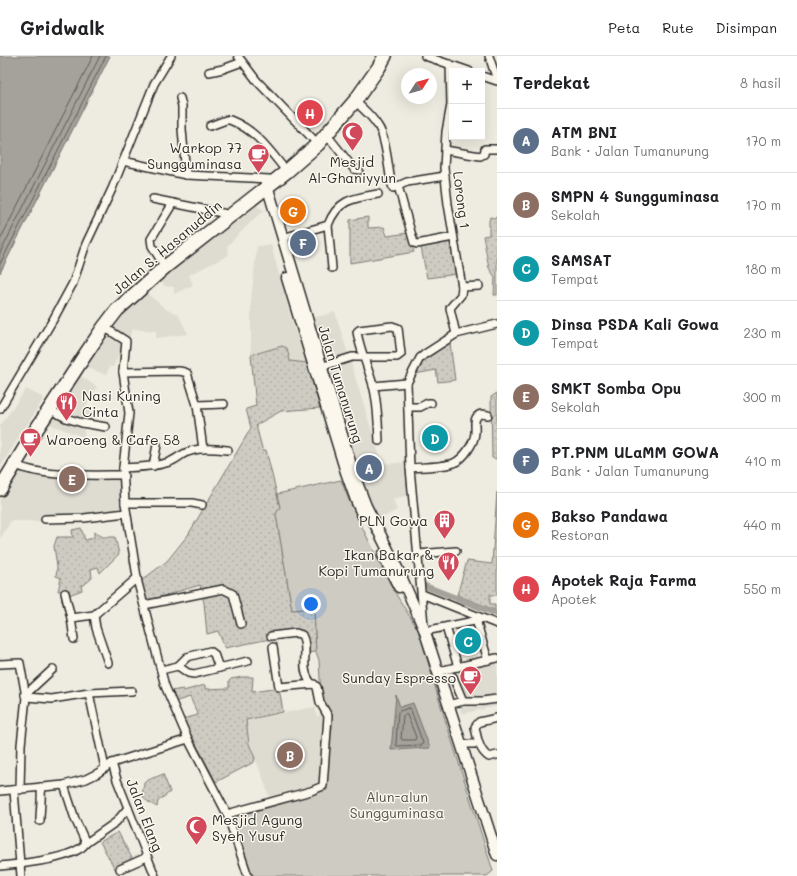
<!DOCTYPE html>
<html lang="id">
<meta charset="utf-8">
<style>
body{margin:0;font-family:Mali,sans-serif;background:#f6f6f6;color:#202124}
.controls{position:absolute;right:12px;top:12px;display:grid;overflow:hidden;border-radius:0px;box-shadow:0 4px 16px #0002}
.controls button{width:36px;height:36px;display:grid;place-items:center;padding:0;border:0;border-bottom:1px solid #e0e0e0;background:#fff;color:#202124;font:20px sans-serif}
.compass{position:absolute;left:401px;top:12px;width:36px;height:36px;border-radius:50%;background:#fff;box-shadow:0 4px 16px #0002;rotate:54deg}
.you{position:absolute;left:311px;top:548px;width:14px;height:14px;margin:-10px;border:3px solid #fff;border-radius:50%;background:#1a73e8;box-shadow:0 0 0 6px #1a73e833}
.badge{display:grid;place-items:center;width:26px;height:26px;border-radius:50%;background:#d93025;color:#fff;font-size:13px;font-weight:700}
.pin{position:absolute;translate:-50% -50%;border:2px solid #fff;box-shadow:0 1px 4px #0006}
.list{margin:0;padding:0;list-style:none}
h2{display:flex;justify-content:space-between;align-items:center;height:52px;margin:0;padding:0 16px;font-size:17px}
h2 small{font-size:13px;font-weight:400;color:#757577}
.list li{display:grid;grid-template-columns:26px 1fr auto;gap:12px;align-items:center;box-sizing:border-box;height:64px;padding:0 16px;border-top:1px solid #e0e0e0}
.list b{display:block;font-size:15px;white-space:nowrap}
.list p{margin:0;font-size:13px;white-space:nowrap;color:#757577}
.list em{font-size:13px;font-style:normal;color:#757577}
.map{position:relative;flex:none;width:497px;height:820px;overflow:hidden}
header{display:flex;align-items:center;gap:24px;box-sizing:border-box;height:56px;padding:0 20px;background:#fff;border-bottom:1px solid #e0e0e0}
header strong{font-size:19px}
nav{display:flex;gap:22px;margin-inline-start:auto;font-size:14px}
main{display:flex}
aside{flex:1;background:#fff}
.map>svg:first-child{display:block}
.built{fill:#dedbd1}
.grass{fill:url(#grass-dots);stroke:#7c7b76}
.park{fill:#cecbc2;stroke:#7c7b76}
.water{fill:#a4a29a;stroke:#74726e}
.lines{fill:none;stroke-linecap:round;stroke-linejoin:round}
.shore{stroke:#5b5b57;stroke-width:1}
.canal{stroke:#a4a29a;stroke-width:6}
.street-casing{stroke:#2b2b2b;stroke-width:10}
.secondary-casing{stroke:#2b2b2b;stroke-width:13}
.highway-casing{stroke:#2b2b2b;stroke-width:16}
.street{stroke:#fbf7ec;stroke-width:7}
.secondary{stroke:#fbf7ec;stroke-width:10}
.highway{stroke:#fbf7ec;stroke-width:13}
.labels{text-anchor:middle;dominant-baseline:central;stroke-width:3;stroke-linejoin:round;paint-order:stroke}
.poi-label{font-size:14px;fill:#2b2b2b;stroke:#fbf7ec;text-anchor:end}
.street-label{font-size:14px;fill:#2b2b2b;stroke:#fbf7ec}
.park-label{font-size:14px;fill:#545351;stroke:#fbf7ec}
</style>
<header>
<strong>Gridwalk</strong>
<nav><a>Peta</a><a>Rute</a><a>Disimpan</a></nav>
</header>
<main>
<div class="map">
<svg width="497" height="820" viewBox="0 0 497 820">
<defs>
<pattern id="grass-dots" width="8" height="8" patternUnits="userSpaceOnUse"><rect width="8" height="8" fill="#cecbc2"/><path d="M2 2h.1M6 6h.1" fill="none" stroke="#b1aea7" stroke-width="1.8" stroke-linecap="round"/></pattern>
</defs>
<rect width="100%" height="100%" fill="#eeebe0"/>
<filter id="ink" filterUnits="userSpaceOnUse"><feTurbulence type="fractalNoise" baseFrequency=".025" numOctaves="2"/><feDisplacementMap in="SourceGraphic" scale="8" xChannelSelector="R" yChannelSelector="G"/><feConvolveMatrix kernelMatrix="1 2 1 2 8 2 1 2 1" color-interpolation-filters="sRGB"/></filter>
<g filter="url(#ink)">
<g class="built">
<path d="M249 145 265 155 257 160 227 190 229 199 189 219 193 229 174 238V231L165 230 158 223Z"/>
<path d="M271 189 293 269 307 307 290 305 287 292 282 290 251 299V244L257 190Z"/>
<path d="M144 235 167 254 178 258 188 278 156 282V275L133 273 122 297 118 300 113 311 110 310 106 319 86 311 81 320 97 331 85 352 90 356H94L91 369H84V381L46 367 117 259Z"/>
<path d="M335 256 382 408 408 406 409 439 393 443 397 454 377 464 356 410 310 263Z"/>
<path d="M26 333 44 342 0 411V370Z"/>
<path d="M15 410 44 417 120 421 124 459 59 466 23 465H11L0 483V434Z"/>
<path d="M497 602V650L462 658 444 610Z"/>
<path d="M315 651 317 661 323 655 329 661 325 730 270 743 262 719 249 688 246 664Z"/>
</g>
<g class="grass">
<path d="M368 161V172L384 171 387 180 408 177 414 196 350 207V164Z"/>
<path d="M490 161 494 162 497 161V239H494L495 221 489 212 483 180 489 179V165Z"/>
<path d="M452 186 457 218 427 222 421 191Z"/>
<path d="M450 287 455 324 438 326 436 314 415 318C421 303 437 296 450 287Z"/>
<path d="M282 290 287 292 290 305 307 307 320 352 281 355 256 369 263 396 266 394 280 451 276 458 292 554 314 552 316 596 304 597 303 580 265 584 225 592 218 575 207 578 204 547 200 529 146 545 141 525 167 505 188 479 251 372 246 353 256 350 251 299Z"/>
<path d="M497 337V403L492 402 491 341Z"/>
<path d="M497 436V539H490V548H495V554L457 539 467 505 492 508Z"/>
<path d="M81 472 85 484 94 482V476L103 481H115L119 498 100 517 98 511 91 513 92 522 84 529H81L82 534 69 539 68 534 58 535 61 522 56 520 57 511 54 490 57 481H73L72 474Z"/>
<path d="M242 621H253L252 636 279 632 283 656 246 664 249 688 255 702 254 706 216 726 183 663 198 659 190 641 174 646 171 635 183 633V635L205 629V633L229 632V625L231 623Z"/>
<path d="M163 718 170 736 158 745 157 751C143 743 141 743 144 727 152 721 155 722 163 718Z"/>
<path d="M118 776 133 804 115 813 100 786Z"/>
</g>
<path class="park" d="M341 424 348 442 382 512 397 540 419 575 439 644 493 815 487 820H247L228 759 327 734 325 710 332 671 331 659 321 641 319 604 316 596 314 552 292 554 276 458 280 451 277 438Z"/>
<g class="water">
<path d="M0 0H110L0 217Z"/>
<path d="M396 639 400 651 413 647 430 692 391 694Z"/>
</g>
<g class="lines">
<g class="shore">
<path d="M0 184 93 0"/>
<path d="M0 197 100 0"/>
<path d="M0 208 106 0"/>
<path d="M410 652 423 687 422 689 397 690 396 688 398 656Z"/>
<path d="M407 659 416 681 415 684H403L401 683 403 660Z"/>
</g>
<path class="canal" d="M420 528 497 558"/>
<defs>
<g id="street">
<path d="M238 0 257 25 313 83"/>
<path d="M425 0 469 15"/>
<path d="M489 0 497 24"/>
<path d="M450 8 451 49 446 76 444 112 448 148 462 231 461 239 450 252 456 278"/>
<path d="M209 16 223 13 242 6"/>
<path d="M482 20 497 25"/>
<path d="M180 42 182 50V73L186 119"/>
<path d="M355 45C363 53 372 60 378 70 386 81 388 111 391 125L393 132 398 130"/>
<path d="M210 70 226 64H230C255 74 267 91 283 111"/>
<path d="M327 79 354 113 359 114"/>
<path d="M445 94 480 100 484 98 485 93H497"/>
<path d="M123 105 186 119 269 123"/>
<path d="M445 120 407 126 398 130 414 187 417 188 453 181"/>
<path d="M153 143 227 158"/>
<path d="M328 169 332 212"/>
<path d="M282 182 328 169C338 143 354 142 378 138"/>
<path d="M163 208 152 190 151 183 173 147"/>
<path d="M462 231 479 230"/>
<path d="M104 271 126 285 123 316"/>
<path d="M317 312 352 301H397L401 298 398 272 392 270 359 274 357 276C360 294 368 311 373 329 378 347 378 367 379 385"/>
<path d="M373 330 407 327"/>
<path d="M197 349 224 348"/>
<path d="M408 351H420L428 347H431"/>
<path d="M47 352 66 362 82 367 106 371"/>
<path d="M0 353 54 262 73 227 86 188 112 133 154 28 171 0"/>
<path d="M203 393 197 349 187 317 184 316 179 315 123 316 129 357 123 412 125 447 138 527 165 630 188 683 227 758 248 820"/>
<path d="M12 407C38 422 94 419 124 419"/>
<path d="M153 410 157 389"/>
<path d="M123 412C139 411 155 411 169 406 176 404 181 398 188 396 200 391 216 393 228 394"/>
<path d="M410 412C422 411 443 411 454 407 464 402 474 388 475 377 476 370 472 361 481 358L488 359"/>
<path d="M125 447H192L202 449"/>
<path d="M45 463 84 462 126 457"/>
<path d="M418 498 456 495"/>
<path d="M65 537 71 562 94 559 137 522"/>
<path d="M422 538 497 568"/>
<path d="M144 549 223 533 233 538 241 568"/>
<path d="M94 559 96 572 108 607"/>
<path d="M71 562 74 583"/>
<path d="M476 564 488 604"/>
<path d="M424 569 410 412 407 327 420 302 425 298 456 278 497 268"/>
<path d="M446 571 458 611"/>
<path d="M425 575 479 564"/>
<path d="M271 580 296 577 302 579C310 594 298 613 312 628"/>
<path d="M0 608 20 607 26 641 21 689 20 734"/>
<path d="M178 610 187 601 210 595 214 598 219 612"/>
<path d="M161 614 178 610 188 617 194 618 248 605"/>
<path d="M439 615 497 602"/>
<path d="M441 622 451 620 453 621 463 645"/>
<path d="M89 637 105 712"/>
<path d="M25 639 53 613"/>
<path d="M26 641 52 643 89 637 132 635"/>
<path d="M448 649 463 645H482L497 643"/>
<path d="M497 662 479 666 475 671C477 681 479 695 489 701L497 699"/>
<path d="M461 688H479"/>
<path d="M112 707 117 724 155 820"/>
<path d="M0 735 64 729 86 723 98 717 112 707 188 683"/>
<path d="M14 735 21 820"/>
<path d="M227 758 311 735 323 730 328 660 320 646 317 631 314 628 279 631 273 591"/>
<path d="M40 765C40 753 42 743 41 731"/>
<path d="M86 787 116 766 128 752"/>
<path d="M0 810C21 808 62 804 79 793 82 792 84 789 86 787L75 763 64 729"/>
<path d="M120 813 147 801"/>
</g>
<g id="secondary">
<path d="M266 126 354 419 366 450 400 518 424 573 497 799"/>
<path d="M287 222 346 416 356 444 362 458"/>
<path d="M383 499 399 531"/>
</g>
<path id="highway" d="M0 433 34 377 85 299 104 271 117 254 165 211 286 116 318 88 355 45 379 11 385 0"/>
</defs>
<use href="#street" class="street-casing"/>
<use href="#secondary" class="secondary-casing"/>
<use href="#highway" class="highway-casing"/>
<use href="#street" class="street"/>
<use href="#secondary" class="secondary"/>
<use href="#highway" class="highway"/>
</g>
</g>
<defs>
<symbol id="mosque-pin" viewBox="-11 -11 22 30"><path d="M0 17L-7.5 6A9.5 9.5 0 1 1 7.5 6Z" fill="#d1495b" stroke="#fbf7ec"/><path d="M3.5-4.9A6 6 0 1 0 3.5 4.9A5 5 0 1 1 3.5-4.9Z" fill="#fff"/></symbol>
<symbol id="cafe-pin" viewBox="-11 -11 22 30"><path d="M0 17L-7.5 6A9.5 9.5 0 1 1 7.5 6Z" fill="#d1495b" stroke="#fbf7ec"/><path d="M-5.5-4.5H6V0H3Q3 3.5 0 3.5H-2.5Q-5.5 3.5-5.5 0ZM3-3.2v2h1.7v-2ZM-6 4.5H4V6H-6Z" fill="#fff"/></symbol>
<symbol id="restaurant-pin" viewBox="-11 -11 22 30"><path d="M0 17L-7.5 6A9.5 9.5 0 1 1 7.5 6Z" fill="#d1495b" stroke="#fbf7ec"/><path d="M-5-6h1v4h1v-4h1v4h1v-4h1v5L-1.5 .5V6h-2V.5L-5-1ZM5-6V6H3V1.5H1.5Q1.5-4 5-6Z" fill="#fff"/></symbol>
<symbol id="building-pin" viewBox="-11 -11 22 30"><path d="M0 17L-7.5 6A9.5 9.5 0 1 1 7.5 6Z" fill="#d1495b" stroke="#fbf7ec"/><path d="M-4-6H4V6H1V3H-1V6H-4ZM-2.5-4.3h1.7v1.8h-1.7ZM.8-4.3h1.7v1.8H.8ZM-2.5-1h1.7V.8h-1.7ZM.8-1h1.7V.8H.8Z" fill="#fff"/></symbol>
</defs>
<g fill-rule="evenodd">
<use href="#mosque-pin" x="340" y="64" width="25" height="34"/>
<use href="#cafe-pin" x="246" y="86" width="25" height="34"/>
<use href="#restaurant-pin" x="54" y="334" width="25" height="34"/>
<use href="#cafe-pin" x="18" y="370" width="25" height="34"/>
<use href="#building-pin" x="432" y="452" width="25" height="34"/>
<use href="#restaurant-pin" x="436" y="494" width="25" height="34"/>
<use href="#cafe-pin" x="458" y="608" width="25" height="34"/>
<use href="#mosque-pin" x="184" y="758" width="25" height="34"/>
</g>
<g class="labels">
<g class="poi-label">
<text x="242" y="91">Warkop 77<tspan x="242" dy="16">Sungguminasa</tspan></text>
<text x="352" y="105" text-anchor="middle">Mesjid<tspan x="352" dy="16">Al-Ghaniyyun</tspan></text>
<text x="82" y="339" text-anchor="start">Nasi Kuning<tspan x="82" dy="16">Cinta</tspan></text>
<text x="46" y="383" text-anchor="start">Waroeng &amp; Cafe 58</text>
<text x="428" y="464">PLN Gowa</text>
<text x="434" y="498">Ikan Bakar &amp;<tspan x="434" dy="16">Kopi Tumanurung</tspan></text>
<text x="456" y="621">Sunday Espresso</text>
<text x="212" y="763" text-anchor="start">Mesjid Agung<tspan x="212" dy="16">Syeh Yusuf</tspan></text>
</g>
<g class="street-label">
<text transform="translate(462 144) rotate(83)">Lorong 1</text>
<text transform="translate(167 191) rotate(-40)">Jalan S. Hasanuddin</text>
<text transform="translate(341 328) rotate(73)">Jalan Tumanurung</text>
<text transform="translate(145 759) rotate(69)">Jalan Elang</text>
</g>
<g class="park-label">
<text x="397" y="740">Alun-alun<tspan x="397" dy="16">Sungguminasa</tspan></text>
</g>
</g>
</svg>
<div class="controls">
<button>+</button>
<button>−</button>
</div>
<svg class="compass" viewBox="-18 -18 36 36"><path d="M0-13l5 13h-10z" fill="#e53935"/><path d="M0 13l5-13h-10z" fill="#757577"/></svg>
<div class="you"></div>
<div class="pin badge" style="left:369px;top:412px;background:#5c6f8a">A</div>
<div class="pin badge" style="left:290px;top:699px;background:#8d6e63">B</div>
<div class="pin badge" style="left:468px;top:585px;background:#0f9aa8">C</div>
<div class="pin badge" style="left:435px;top:382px;background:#0f9aa8">D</div>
<div class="pin badge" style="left:72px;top:423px;background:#8d6e63">E</div>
<div class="pin badge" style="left:303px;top:187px;background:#5c6f8a">F</div>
<div class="pin badge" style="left:293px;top:155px;background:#e8710a">G</div>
<div class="pin badge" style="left:310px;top:57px;background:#e0444e">H</div>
</div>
<aside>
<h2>Terdekat<small>8 hasil</small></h2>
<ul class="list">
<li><span class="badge" style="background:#5c6f8a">A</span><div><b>ATM BNI</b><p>Bank · Jalan Tumanurung</p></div><em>170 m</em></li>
<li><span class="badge" style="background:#8d6e63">B</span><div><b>SMPN 4 Sungguminasa</b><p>Sekolah</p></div><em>170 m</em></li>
<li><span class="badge" style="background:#0f9aa8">C</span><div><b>SAMSAT</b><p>Tempat</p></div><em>180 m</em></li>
<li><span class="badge" style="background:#0f9aa8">D</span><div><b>Dinsa PSDA Kali Gowa</b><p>Tempat</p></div><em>230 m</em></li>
<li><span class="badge" style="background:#8d6e63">E</span><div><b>SMKT Somba Opu</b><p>Sekolah</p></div><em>300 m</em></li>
<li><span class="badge" style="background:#5c6f8a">F</span><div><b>PT.PNM ULaMM GOWA</b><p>Bank · Jalan Tumanurung</p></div><em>410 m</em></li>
<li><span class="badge" style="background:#e8710a">G</span><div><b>Bakso Pandawa</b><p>Restoran</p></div><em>440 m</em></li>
<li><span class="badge" style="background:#e0444e">H</span><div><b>Apotek Raja Farma</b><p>Apotek</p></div><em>550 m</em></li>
</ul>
</aside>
</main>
